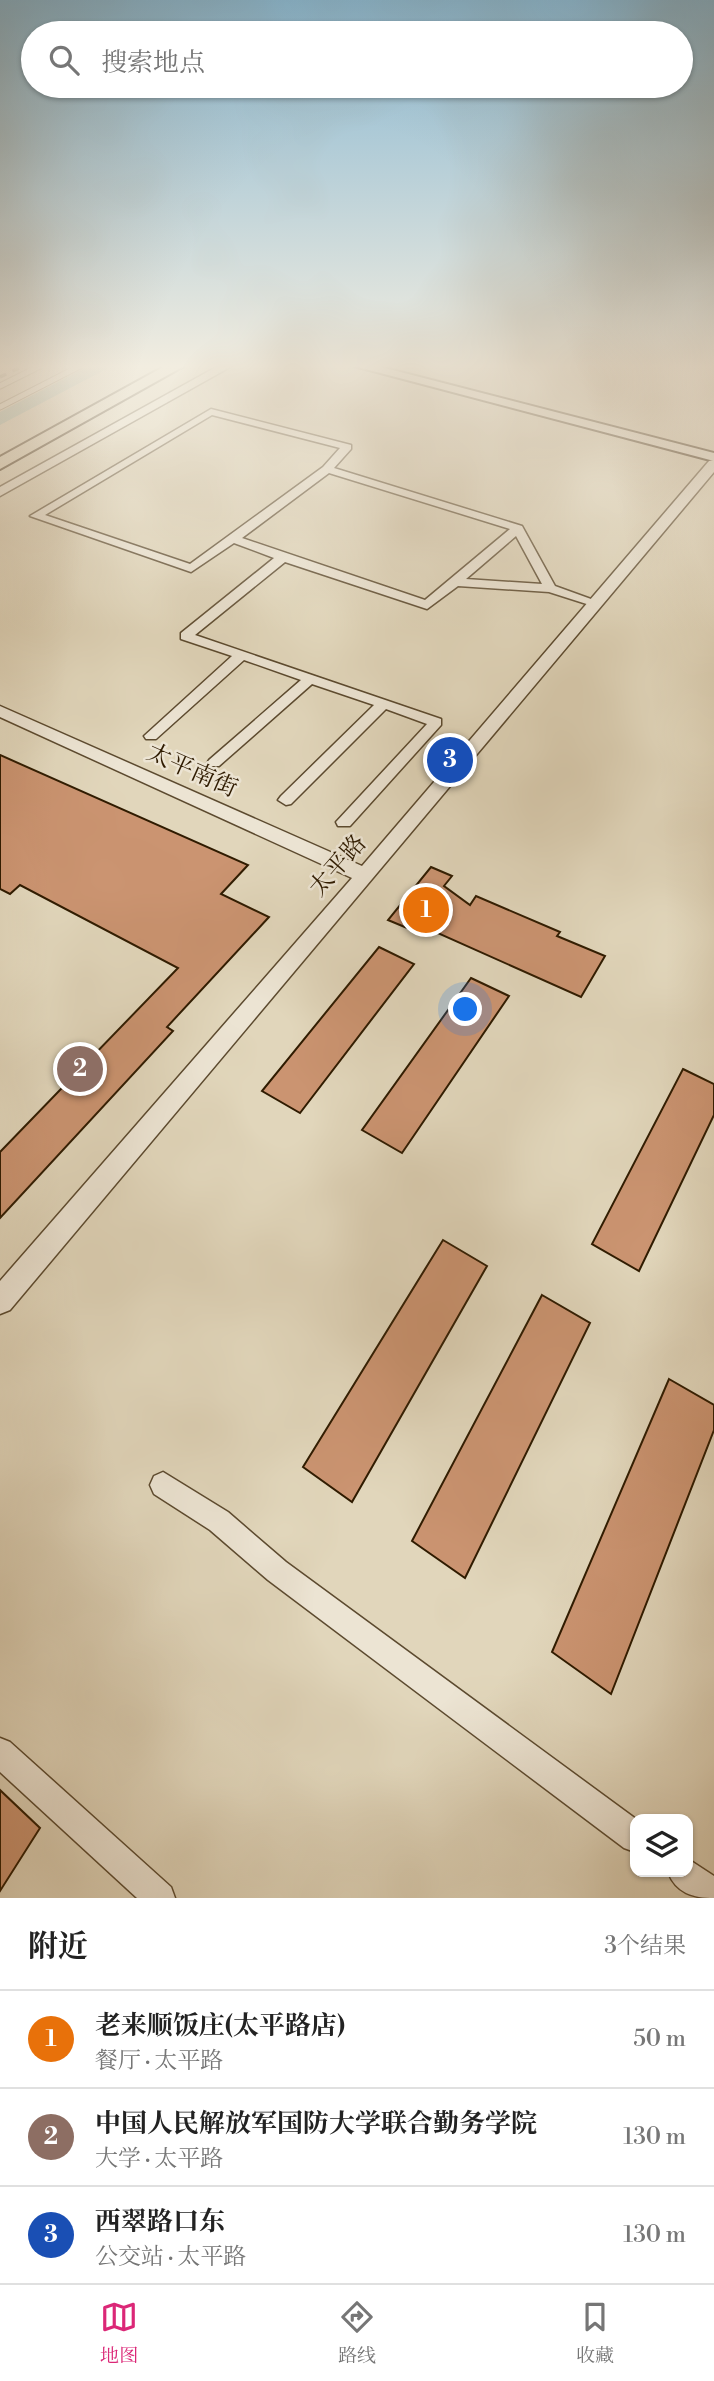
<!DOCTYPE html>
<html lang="zh">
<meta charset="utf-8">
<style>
body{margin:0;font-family:"Libre Bodoni","Noto Serif SC",serif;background:#f2f2f2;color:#222}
.controls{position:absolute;right:21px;bottom:21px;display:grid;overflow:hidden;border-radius:14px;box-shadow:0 2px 5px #0004}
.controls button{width:63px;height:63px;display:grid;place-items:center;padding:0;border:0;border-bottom:2px solid #e0e0e0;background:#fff;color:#222;font:35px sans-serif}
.you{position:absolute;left:466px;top:1010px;width:24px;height:24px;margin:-18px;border:5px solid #fff;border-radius:50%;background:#1a73e8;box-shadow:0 0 0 10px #1a73e833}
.badge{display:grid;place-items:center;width:46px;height:46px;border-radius:50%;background:#db2777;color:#fff;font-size:23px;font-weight:700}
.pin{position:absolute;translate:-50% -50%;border:4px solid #fff;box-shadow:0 2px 7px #0006}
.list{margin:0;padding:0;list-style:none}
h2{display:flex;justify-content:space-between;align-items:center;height:91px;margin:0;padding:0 28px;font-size:30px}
h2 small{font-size:23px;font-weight:400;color:#767676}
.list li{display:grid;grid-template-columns:46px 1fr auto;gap:21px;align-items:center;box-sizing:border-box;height:98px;padding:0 28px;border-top:2px solid #e0e0e0}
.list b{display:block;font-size:26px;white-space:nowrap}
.list p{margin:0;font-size:23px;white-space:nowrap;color:#767676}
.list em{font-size:23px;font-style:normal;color:#767676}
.icon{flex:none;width:38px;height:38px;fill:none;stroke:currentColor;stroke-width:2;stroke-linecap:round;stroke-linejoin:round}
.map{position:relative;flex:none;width:714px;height:1898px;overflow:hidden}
.search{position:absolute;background:#fff;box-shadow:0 2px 5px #0004;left:21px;right:21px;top:21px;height:77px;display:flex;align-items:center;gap:18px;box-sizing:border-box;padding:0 24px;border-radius:38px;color:#767676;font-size:26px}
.sheet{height:385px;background:#fff}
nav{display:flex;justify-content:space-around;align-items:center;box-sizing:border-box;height:98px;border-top:2px solid #e0e0e0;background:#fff;font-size:19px;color:#767676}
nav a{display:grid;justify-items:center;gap:4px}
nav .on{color:#db2777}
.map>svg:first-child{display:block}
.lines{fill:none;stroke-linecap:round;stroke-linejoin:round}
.river{fill:#94b9ae;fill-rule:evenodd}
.building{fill:#cb9471;stroke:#2f1b00;stroke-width:2}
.service-casing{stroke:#5c4a2f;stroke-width:7}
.minor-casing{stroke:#5c4a2f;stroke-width:3}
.tertiary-casing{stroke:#5c4a2f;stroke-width:3}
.secondary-casing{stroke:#2f1b00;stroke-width:4}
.trunk-casing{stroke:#2f1b00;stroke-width:4}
.service{stroke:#ece4d3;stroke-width:5}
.minor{fill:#ece4d3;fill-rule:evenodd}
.tertiary{fill:#ece4d3;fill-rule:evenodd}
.secondary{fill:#ece4d3;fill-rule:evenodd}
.trunk{fill:#e1d6bb;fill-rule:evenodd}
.rail{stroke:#2f1b00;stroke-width:3.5;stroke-dasharray:7 7;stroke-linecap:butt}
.labels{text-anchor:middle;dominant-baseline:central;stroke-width:5;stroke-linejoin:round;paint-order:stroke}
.street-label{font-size:24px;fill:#2f1b00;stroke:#ece4d3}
</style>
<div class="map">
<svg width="714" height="1898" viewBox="0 0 714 1898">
<rect width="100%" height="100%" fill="#e1d6bb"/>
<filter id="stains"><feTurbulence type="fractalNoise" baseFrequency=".00286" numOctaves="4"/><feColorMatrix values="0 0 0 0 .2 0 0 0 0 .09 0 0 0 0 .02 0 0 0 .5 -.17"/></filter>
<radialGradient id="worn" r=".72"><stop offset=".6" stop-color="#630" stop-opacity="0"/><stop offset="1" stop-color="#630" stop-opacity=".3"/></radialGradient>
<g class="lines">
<path class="river" d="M89 366H112L0 425V412Z"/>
</g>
<g class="building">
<path d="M0 755 248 865 221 894 269 917 167 1027 173 1031 0 1218V1152L178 968 20 885 10 894 0 889Z"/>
<path d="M431 867 452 876 444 886 470 905 476 896 560 932 557 936 605 956 581 997 411 921 407 928 388 920Z"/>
<path d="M379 947 414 964 300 1113 262 1091Z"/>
<path d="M471 978 509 996 402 1153 362 1130Z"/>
<path d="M683 1069 714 1084V1115L639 1271 592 1244Z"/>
<path d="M443 1240 487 1266 352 1502 303 1467Z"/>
<path d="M542 1295 590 1323 465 1578 412 1541Z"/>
<path d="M669 1379 714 1405V1430L611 1694 552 1652Z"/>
<path d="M0 1790 40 1828 0 1891Z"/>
</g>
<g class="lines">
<defs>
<g id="service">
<path d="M0 386 40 366"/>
<path d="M0 407 80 366"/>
</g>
<g id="minor">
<path d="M211 409 351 445V449L334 468 522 526 555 586 602 603 596 607 549 592 458 586 427 609 285 562 195 635 441 719V725L350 826H338L336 822 427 724 386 709 291 804 286 805 278 800 281 796 374 705 312 684 219 766H209L207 763 209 760 301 680 244 660 156 739H146L144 736 232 656 181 639V633L274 558 234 543 191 572 30 516ZM212 415 340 448 323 467 190 564 45 515ZM329 473 510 529 425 600 242 538ZM516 536 542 584 466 579Z"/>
<path d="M163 1472 228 1512 286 1562 636 1819 635 1852 624 1848 268 1580 210 1530 154 1494 150 1485 154 1476Z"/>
<path d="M0 1738 10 1742 171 1887 175 1898H137L0 1772Z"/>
<path d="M688 1859 714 1876V1898C693 1898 676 1893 668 1872H688Z"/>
</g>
<g id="tertiary">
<path d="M218 366H232L0 496V487Z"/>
<path d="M714 460V472L10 1310 0 1314V1281L352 878 0 717V706L362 866 709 461Z"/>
</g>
<path id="secondary" d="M354 366H377L714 453V461Z"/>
<path id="trunk" d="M165 366H184L0 469V457Z"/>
</defs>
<use href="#service" class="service-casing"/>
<use href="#minor" class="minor-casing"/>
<use href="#tertiary" class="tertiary-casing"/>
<use href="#secondary" class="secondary-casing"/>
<use href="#trunk" class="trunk-casing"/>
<use href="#service" class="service"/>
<use href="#minor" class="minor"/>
<use href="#tertiary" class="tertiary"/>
<use href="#secondary" class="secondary"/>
<use href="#trunk" class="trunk"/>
<path class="rail" d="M0 377 23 366"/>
</g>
<linearGradient id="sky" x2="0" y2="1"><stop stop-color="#86b6d1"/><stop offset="0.58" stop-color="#f2ede0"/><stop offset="1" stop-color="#f2ede0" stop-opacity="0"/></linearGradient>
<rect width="714" height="632" fill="url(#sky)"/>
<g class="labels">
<g class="street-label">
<text transform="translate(192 771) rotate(24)">太平南街</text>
<text transform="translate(338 866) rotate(-49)">太平路</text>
</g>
</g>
<rect width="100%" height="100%" filter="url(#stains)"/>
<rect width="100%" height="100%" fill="url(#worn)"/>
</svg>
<div class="controls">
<button><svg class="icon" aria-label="layers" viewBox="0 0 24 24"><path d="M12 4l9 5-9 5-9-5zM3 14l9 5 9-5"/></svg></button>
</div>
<div class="you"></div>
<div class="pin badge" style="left:426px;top:910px;background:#e8710a">1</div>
<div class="pin badge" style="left:80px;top:1069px;background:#8d6e63">2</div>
<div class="pin badge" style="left:450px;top:760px;background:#1a4fb4">3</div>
<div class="search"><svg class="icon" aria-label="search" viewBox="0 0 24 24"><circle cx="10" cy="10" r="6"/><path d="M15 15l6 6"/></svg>搜索地点</div>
</div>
<section class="sheet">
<h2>附近<small>3个结果</small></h2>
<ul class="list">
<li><span class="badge" style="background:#e8710a">1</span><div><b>老来顺饭庄(太平路店)</b><p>餐厅 · 太平路</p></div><em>50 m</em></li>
<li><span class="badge" style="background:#8d6e63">2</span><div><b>中国人民解放军国防大学联合勤务学院</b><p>大学 · 太平路</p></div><em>130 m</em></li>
<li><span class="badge" style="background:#1a4fb4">3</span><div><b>西翠路口东</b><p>公交站 · 太平路</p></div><em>130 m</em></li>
</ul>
</section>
<nav>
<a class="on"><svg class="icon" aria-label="map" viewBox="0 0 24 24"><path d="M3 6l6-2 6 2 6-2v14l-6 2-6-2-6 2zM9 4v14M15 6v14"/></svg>地图</a>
<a><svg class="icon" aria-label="directions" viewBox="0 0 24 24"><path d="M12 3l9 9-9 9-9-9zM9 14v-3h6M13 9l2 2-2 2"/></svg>路线</a>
<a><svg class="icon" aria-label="saved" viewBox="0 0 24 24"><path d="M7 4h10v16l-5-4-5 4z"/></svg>收藏</a>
</nav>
